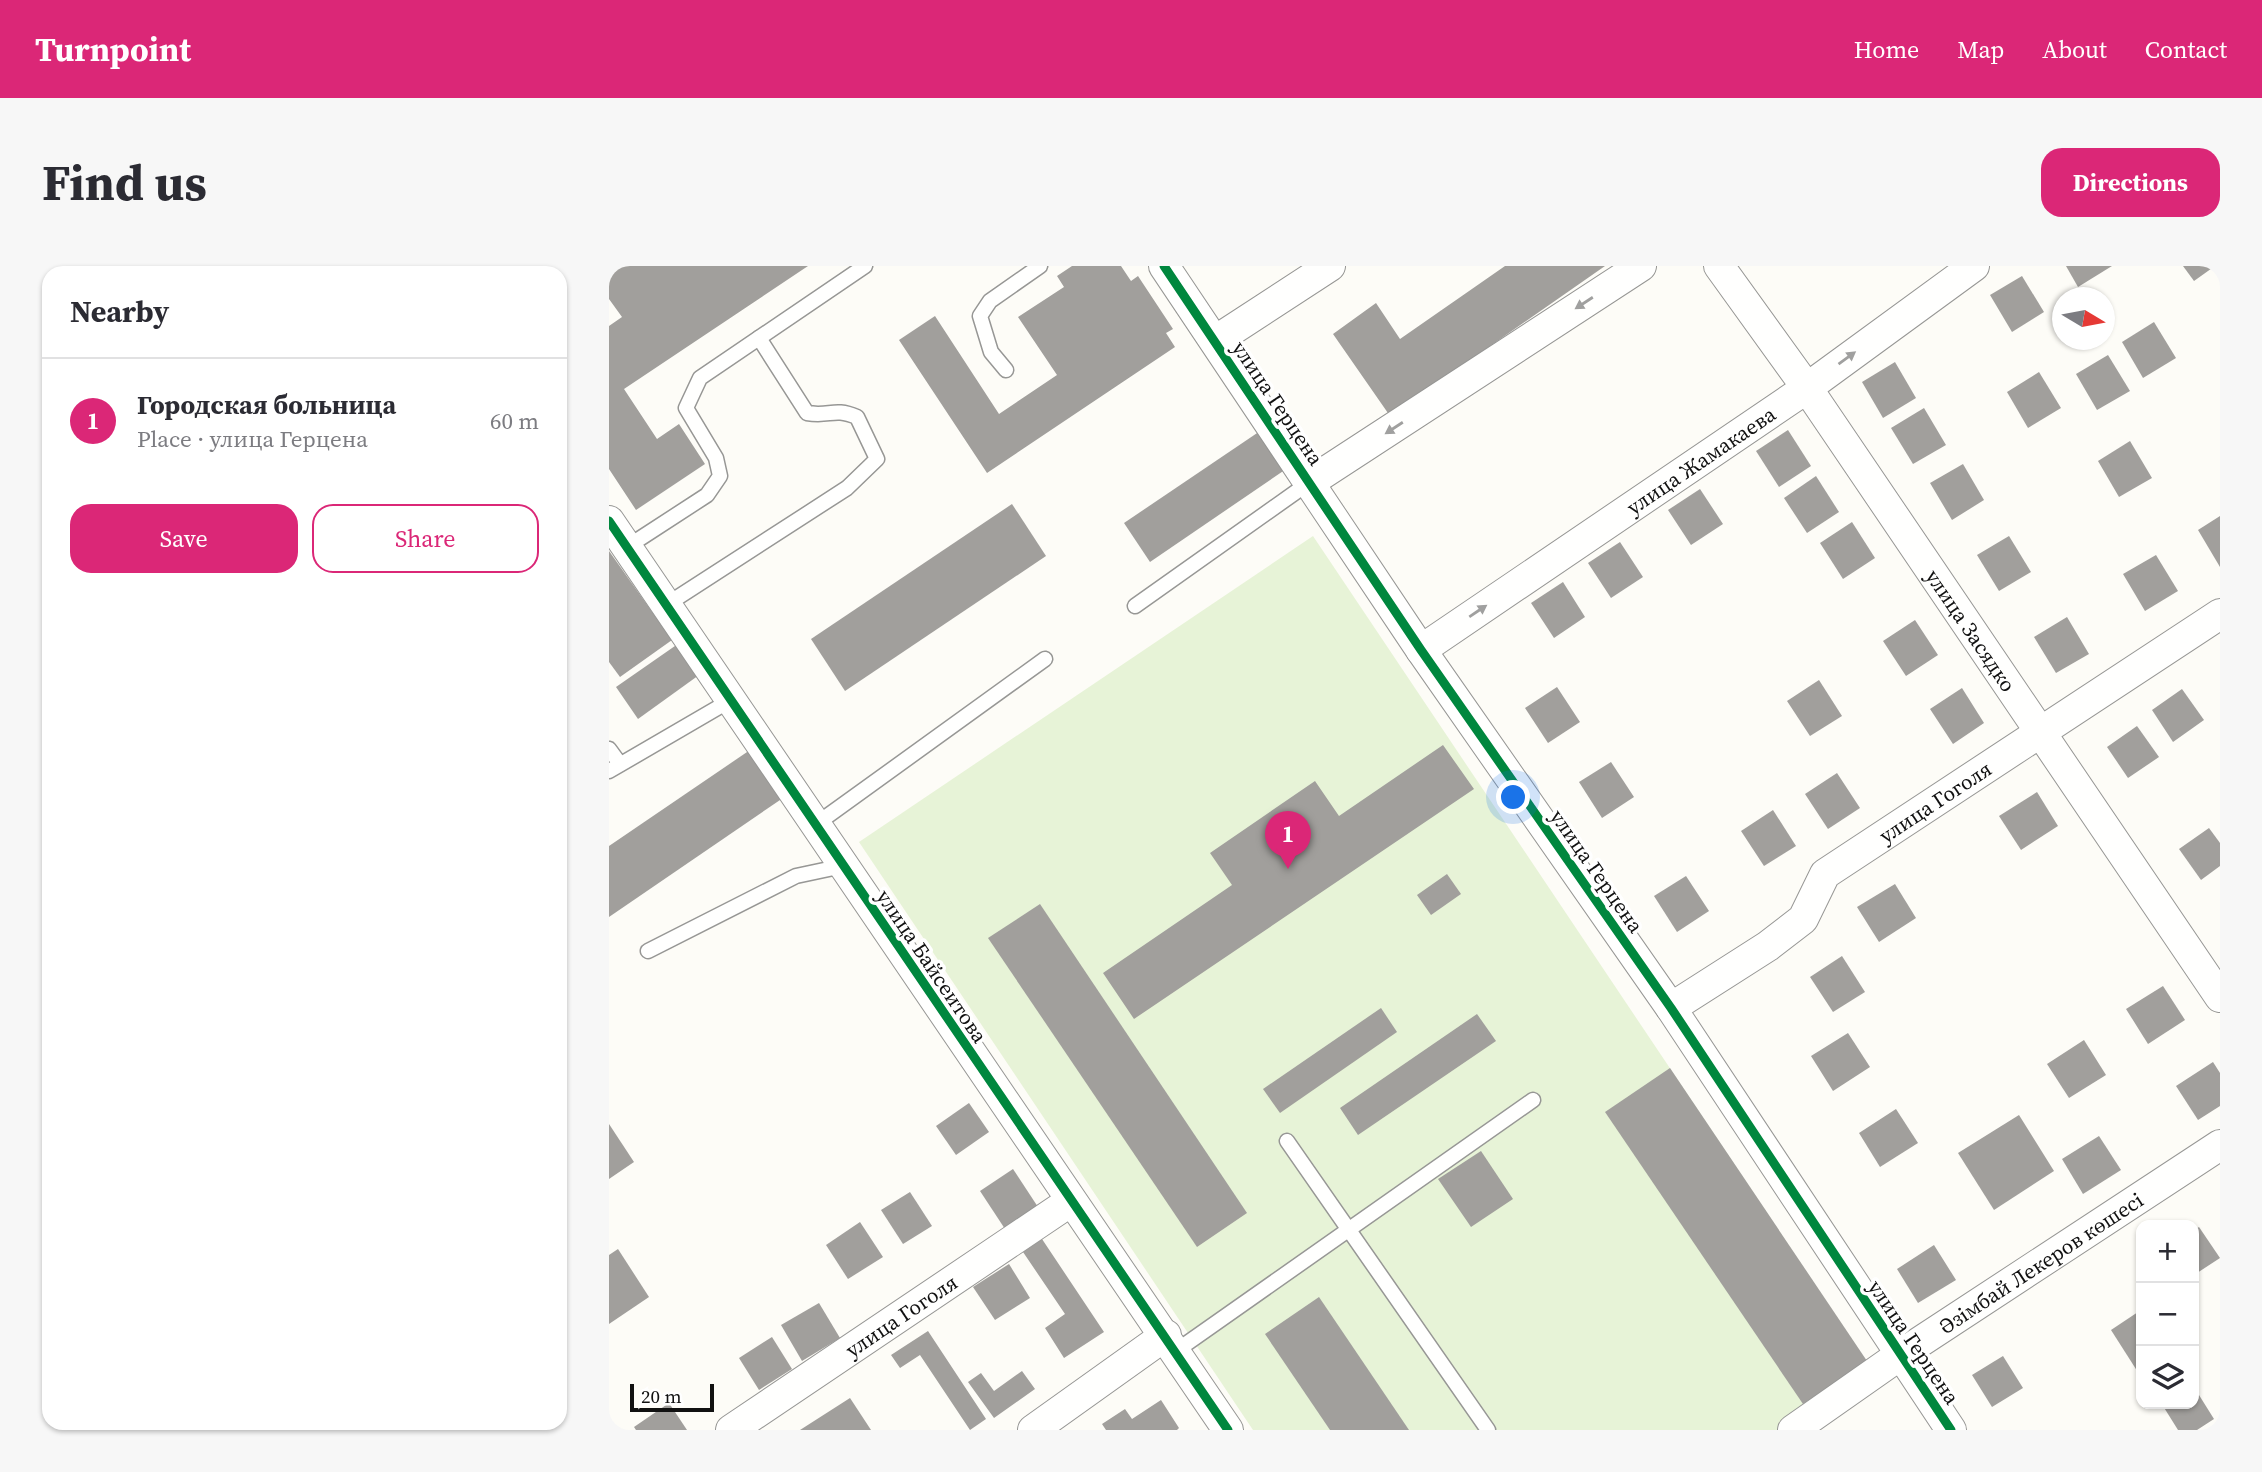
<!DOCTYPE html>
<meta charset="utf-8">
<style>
body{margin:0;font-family:"Source Serif 4",serif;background:#f7f7f7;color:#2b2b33}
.controls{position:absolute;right:21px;bottom:21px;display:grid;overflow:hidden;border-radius:14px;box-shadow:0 2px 5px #0004}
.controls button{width:63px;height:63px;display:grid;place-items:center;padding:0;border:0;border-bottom:2px solid #e1e1e2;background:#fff;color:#2b2b33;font:35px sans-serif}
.compass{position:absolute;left:1443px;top:21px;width:63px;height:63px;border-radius:50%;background:#fff;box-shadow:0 2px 5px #0004;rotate:100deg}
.scale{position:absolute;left:21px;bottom:18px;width:84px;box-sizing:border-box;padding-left:7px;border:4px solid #111;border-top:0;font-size:19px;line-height:24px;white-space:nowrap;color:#111;-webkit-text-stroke:5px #fff;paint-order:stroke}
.you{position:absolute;left:905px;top:532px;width:24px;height:24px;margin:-18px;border:5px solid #fff;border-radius:50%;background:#1a73e8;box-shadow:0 0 0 10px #1a73e833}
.badge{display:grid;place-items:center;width:46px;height:46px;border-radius:50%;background:#db2777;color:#fff;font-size:23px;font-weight:700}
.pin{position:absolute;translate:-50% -58px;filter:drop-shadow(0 2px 4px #0008)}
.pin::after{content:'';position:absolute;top:37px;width:24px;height:21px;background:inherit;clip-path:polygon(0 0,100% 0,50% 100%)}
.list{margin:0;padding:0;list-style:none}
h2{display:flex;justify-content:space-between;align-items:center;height:91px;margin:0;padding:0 28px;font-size:30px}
h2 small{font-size:23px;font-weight:400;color:#7c7c81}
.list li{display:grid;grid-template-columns:46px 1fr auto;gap:21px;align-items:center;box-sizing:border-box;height:126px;padding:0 28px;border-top:2px solid #e1e1e2}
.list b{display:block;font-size:26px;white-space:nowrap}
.list p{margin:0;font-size:23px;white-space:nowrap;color:#7c7c81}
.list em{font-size:23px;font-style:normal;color:#7c7c81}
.actions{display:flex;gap:14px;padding:21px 28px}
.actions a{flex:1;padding:16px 0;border:2px solid #db2777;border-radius:21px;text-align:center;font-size:24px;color:#db2777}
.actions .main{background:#db2777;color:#fff}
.icon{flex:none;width:38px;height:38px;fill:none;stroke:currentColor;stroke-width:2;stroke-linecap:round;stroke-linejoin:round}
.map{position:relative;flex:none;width:1611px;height:1164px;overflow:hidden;border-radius:21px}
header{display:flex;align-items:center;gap:42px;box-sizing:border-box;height:98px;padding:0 35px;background:#db2777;color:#fff}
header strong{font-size:33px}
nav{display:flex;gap:38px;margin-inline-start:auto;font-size:24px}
.intro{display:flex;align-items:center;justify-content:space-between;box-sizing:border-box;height:168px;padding:0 42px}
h1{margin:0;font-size:49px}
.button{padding:18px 32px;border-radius:21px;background:#db2777;color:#fff;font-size:24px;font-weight:700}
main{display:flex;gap:42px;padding:0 42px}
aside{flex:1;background:#fff;border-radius:21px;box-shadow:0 2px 5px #0004}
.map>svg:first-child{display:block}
.green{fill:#e7f3d7}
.building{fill:#a19f9c}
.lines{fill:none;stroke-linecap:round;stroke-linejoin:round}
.service-casing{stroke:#979795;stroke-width:17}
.minor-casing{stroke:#979795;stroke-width:32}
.service{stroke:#fffffe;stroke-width:14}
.minor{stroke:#fffffe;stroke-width:30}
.cycleway-casing{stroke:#fff;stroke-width:13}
.cycleway{stroke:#00873e;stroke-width:9}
.oneway{fill:#a0a09f}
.labels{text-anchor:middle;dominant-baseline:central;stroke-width:7;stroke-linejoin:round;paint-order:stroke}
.street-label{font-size:21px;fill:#111;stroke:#fff}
</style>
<header>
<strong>Turnpoint</strong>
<nav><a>Home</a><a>Map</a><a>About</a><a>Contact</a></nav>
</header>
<div class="intro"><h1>Find us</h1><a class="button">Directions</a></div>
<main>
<aside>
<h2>Nearby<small></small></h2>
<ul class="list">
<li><span class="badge">1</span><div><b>Городская больница</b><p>Place · улица Герцена</p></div><em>60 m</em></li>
</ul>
<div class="actions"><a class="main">Save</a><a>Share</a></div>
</aside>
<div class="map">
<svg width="1611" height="1164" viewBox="0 0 1611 1164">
<rect width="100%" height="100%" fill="#fdfcf7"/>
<path class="green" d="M704 270 1266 1108 1183 1164H644L250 576Z"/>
<g class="building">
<path d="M0 0H199L15 123 48 173 70 158 96 198 27 244 0 203V60L13 51 0 33Z"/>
<path d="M463 0H512L522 15 529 10 564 63 557 67 566 81 378 207 290 74 326 50 390 148 448 109 409 51 455 21 448 10Z"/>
<path d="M896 0H996L781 150 724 68 767 37 791 73Z"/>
<path d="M1457 0H1503L1469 21Z"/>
<path d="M1574 0H1606L1585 15Z"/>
<path d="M1413 10 1435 46 1403 66 1381 29Z"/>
<path d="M1545 56 1567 92 1534 112 1513 76Z"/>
<path d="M1499 89 1521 125 1488 144 1467 108Z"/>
<path d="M1286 96 1307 132 1274 152 1253 116Z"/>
<path d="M1430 106 1452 142 1419 162 1398 126Z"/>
<path d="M1315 142 1337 179 1304 198 1282 162Z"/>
<path d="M660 159 686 197 541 296 515 257Z"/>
<path d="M1179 164 1202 200 1170 221 1147 185Z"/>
<path d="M1521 175 1543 212 1510 231 1489 195Z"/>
<path d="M1354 198 1375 234 1343 254 1321 217Z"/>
<path d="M1207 210 1230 246 1198 267 1175 232Z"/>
<path d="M1091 223 1114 258 1082 279 1059 244Z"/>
<path d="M403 238 437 290 236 425 202 373Z"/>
<path d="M1611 250V301L1589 264Z"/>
<path d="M1243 256 1266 292 1234 313 1211 277Z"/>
<path d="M1400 270 1422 306 1390 325 1368 289Z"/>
<path d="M1011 276 1034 311 1002 332 979 297Z"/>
<path d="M0 285 63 374 11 411 0 396Z"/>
<path d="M1547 289 1569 325 1536 345 1514 308Z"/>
<path d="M954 316 976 351 945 372 922 337Z"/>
<path d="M1458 351 1480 388 1447 407 1425 371Z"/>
<path d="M1306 354 1329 389 1297 410 1274 375Z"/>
<path d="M76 373 97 404 29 453 7 421Z"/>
<path d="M1210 414 1233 450 1201 470 1178 435Z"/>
<path d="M948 421 971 456 939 477 916 442Z"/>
<path d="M1353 422 1375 457 1344 478 1321 443Z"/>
<path d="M1573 423 1595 454 1564 476 1543 444Z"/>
<path d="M1528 460 1550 491 1519 512 1498 481Z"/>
<path d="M834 479 865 523 525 753 494 707 623 619 601 587 706 515 730 550Z"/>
<path d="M141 484 174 532 0 651V580Z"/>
<path d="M1002 496 1025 531 993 552 970 516Z"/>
<path d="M1228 507 1251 542 1219 563 1196 528Z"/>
<path d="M1428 526 1449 560 1412 584 1390 550Z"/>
<path d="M1164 544 1187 580 1155 600 1132 565Z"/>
<path d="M1600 562 1611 577V600L1592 614 1570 583Z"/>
<path d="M838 608 852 628 822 649 808 629Z"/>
<path d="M1077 610 1100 645 1068 666 1045 630Z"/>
<path d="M1286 618 1307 652 1270 676 1248 641Z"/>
<path d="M431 638 638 947 588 981 379 672Z"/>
<path d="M1233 690 1256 726 1224 746 1201 711Z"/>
<path d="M1554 720 1576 754 1539 778 1517 743Z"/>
<path d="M772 742 788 766 671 847 654 823Z"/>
<path d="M868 748 887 775 749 869 731 842Z"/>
<path d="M1239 767 1261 801 1224 825 1202 790Z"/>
<path d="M1475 774 1497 809 1460 832 1438 798Z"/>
<path d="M1604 796 1611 807V840L1589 854 1567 820Z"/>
<path d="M1061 802 1258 1095 1194 1138 996 846Z"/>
<path d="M360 837 380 866 347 889 327 860Z"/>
<path d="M1287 843 1309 877 1271 901 1250 867Z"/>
<path d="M1410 849 1445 905 1385 944 1349 887Z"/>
<path d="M0 858 25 896 0 913Z"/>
<path d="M1490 870 1512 904 1474 928 1453 893Z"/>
<path d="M872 885 904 933 862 961 829 913Z"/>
<path d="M404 903 429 941 396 963 371 925Z"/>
<path d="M301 926 323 960 294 978 272 944Z"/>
<path d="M251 956 274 991 239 1013 217 979Z"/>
<path d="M1590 961 1611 992 1585 1009V964Z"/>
<path d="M433 973 495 1066 455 1092 436 1062 456 1048 414 986Z"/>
<path d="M1325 979 1347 1014 1309 1037 1288 1003Z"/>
<path d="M9 983 40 1031 0 1058V989Z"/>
<path d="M400 998 421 1032 386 1054 364 1021Z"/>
<path d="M710 1031 800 1164H721L656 1068Z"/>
<path d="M210 1037 231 1072 193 1095 172 1059Z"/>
<path d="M1532 1044V1111L1502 1064Z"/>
<path d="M319 1065 377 1153 361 1164 311 1089 291 1102 282 1089Z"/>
<path d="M163 1071 183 1103 150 1124 130 1092Z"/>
<path d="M1394 1090 1414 1122 1383 1141 1363 1109Z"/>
<path d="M413 1105 426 1123 385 1152 359 1116 372 1107 385 1125Z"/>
<path d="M1585 1121 1605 1153 1588 1164H1569L1554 1140 1585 1138Z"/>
<path d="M241 1132 262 1164H191Z"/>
<path d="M552 1134 570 1162 568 1164H497L493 1158 516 1143 523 1153Z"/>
<path d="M60 1137 78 1164H27L25 1161Z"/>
</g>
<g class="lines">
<defs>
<g id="service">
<path d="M397 104 382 86 371 50 381 35 431 0"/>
<path d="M18 281 98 229 111 210 107 192 77 142 91 112 256 0"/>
<path d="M57 339 238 222 268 193 248 151C224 141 222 151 198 147L150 72"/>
<path d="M526 340 701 216"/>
<path d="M0 483 11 498"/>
<path d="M0 505 122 434"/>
<path d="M206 559 436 393"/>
<path d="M39 685 187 610 234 600"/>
<path d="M678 875 879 1164"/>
<path d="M567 1085 924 834"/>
</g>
<g id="minor">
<path d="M555 0 812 384 1062 742 1342 1164"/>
<path id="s1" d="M1110 0 1198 122 1611 731"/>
<path d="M606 75 721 0"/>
<path d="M701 216 1032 0"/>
<path d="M0 255 619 1164"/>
<path id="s2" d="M812 384 1198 122 1365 0"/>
<path id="s3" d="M1062 742 1159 680 1194 653 1216 608 1611 348"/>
<path id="s4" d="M122 1164 462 935"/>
<path d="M424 1164 557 1069"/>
<path id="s5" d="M1184 1164 1291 1089 1611 879"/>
</g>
</defs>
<use href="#service" class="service-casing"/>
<use href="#minor" class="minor-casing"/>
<use href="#service" class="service"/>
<use href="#minor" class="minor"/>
<defs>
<g id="cycleway">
<path d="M555 0 812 384 1062 742 1342 1164"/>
<path d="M0 255 619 1164"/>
</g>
</defs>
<use href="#cycleway" class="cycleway-casing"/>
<use href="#cycleway" class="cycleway"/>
</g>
<defs><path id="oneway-solid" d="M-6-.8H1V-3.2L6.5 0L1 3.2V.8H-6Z" transform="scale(1.75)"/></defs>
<g class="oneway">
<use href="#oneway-solid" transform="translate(975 37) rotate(147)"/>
<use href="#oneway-solid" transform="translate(1238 92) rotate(-36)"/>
<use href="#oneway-solid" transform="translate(785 162) rotate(147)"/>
<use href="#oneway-solid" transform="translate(869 345) rotate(-34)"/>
</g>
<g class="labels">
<g class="street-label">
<text transform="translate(669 137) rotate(56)">улица Герцена</text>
<text stroke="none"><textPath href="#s2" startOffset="338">улица Жамакаева</textPath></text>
<text stroke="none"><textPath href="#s1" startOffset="443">улица Засядко</textPath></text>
<text stroke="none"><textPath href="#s3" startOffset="341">улица Гоголя</textPath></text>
<text transform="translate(988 605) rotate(55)">улица Герцена</text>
<text transform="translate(323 700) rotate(56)">улица Байсеитова</text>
<text stroke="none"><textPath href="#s5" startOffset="299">Әзімбай Лекеров көшесі</textPath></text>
<text stroke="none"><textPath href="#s4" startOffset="205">улица Гоголя</textPath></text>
<text transform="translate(1305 1076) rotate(56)">улица Герцена</text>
</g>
</g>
</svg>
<div class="controls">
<button>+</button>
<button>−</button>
<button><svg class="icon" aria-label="layers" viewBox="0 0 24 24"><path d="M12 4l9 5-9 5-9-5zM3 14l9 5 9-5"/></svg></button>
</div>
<svg class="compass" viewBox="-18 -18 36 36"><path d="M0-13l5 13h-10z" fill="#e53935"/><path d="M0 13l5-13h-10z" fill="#7c7c81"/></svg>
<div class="scale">20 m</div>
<div class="you"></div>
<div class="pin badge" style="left:679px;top:603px">1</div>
</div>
</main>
